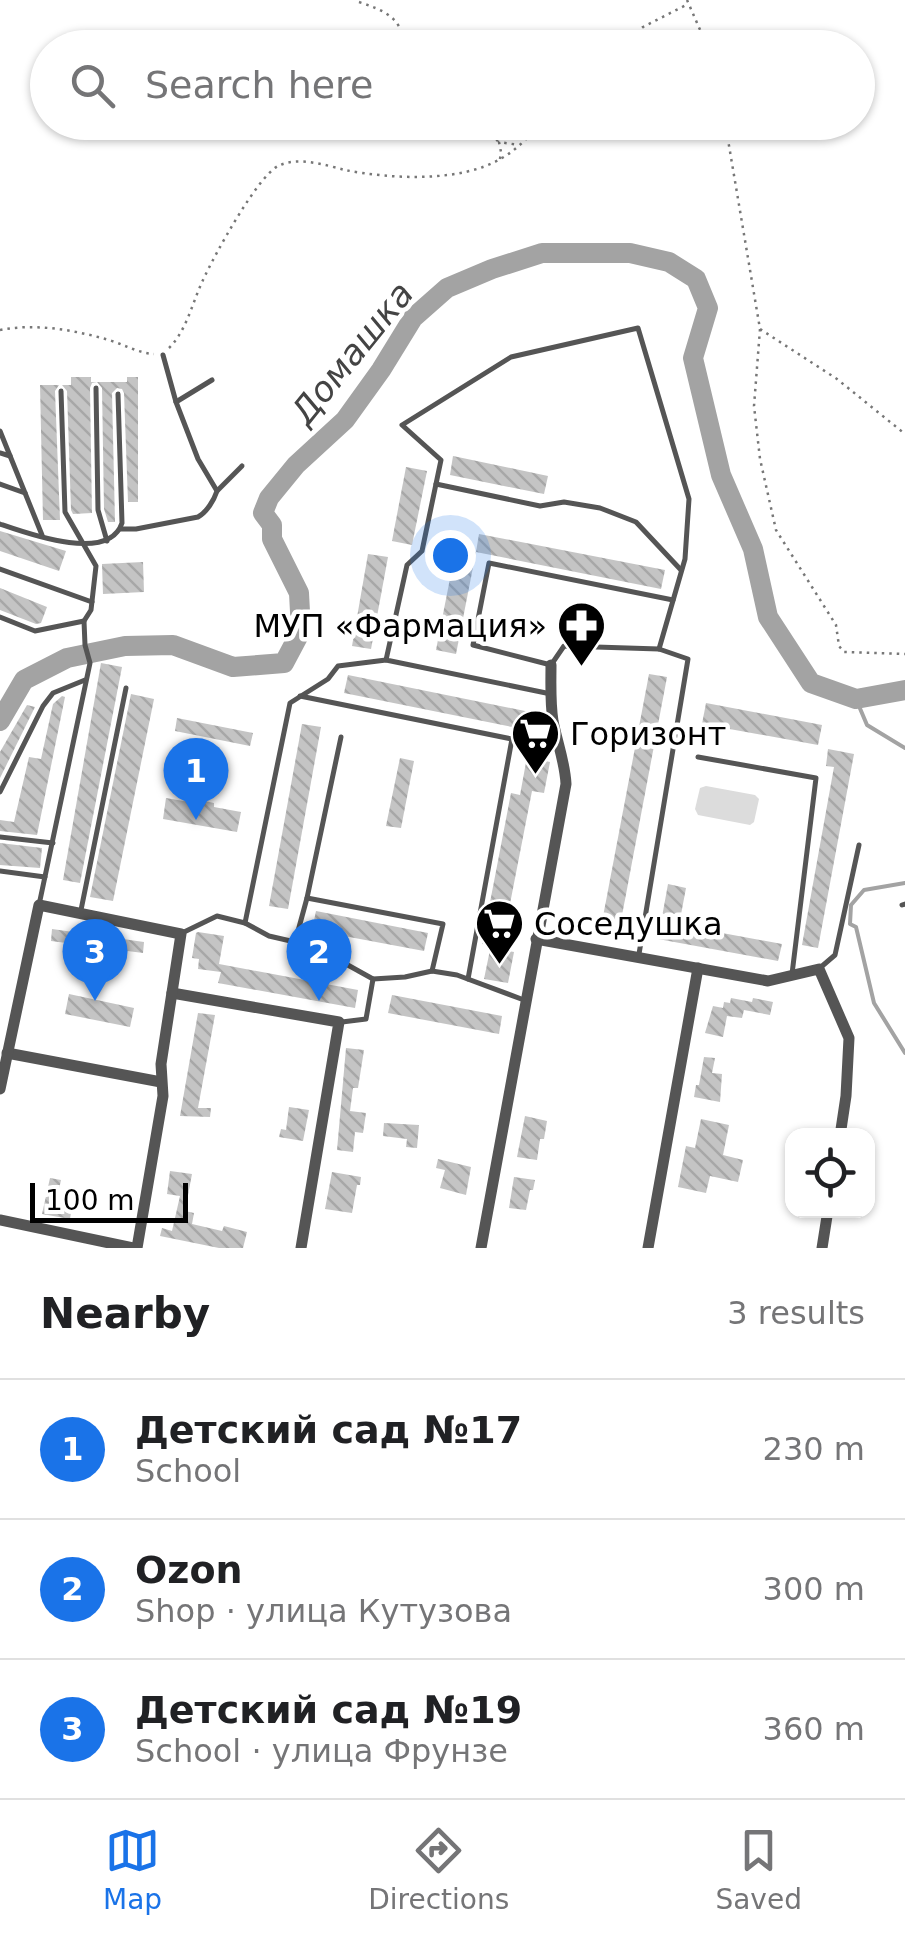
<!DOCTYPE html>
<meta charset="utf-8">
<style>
body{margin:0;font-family:"DejaVu Sans",sans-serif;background:#f6f6f6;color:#202124}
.controls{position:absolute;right:30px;bottom:30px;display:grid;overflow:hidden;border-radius:20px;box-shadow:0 2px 8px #0004}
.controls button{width:90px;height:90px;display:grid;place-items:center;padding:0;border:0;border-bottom:2px solid #e0e0e0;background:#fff;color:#202124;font:50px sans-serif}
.scale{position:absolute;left:30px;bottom:25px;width:158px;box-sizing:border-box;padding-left:10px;border:5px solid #000;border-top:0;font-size:28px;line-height:35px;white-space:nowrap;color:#000;-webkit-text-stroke:8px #fff;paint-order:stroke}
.you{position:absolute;left:450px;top:555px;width:35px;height:35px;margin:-25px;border:8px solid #fff;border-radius:50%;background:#1a73e8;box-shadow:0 0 0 15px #1a73e833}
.badge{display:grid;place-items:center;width:65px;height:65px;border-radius:50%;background:#1a73e8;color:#fff;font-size:32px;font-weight:700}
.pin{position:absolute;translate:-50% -82px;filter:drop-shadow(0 2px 5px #0008)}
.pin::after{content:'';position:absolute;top:52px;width:35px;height:30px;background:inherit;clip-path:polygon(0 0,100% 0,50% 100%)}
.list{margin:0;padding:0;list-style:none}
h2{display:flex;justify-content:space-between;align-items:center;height:130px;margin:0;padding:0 40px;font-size:42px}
h2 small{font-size:32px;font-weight:400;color:#757577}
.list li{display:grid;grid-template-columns:65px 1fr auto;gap:30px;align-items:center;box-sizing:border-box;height:140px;padding:0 40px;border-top:2px solid #e0e0e0}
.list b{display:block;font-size:38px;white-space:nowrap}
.list p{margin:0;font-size:32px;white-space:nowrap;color:#757577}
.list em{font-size:32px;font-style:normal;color:#757577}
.icon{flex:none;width:55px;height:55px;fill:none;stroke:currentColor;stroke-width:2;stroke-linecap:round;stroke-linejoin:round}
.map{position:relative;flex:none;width:905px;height:1248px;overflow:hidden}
.search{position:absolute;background:#fff;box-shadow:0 2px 8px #0004;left:30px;right:30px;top:30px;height:110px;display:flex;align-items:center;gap:25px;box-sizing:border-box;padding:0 35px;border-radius:55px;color:#757577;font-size:38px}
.sheet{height:550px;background:#fff}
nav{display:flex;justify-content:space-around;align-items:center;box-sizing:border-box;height:140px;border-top:2px solid #e0e0e0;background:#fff;font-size:28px;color:#757577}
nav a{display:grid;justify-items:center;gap:5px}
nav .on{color:#1a73e8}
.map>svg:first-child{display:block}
.green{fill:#dcdcdc}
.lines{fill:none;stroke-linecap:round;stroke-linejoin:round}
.stream{stroke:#a3a3a3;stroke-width:4}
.river{stroke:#a3a3a3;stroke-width:20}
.building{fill:url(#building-back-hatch)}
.path{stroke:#777;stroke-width:2.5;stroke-dasharray:2.5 5;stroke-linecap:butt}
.lane{stroke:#555;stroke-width:5}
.street{stroke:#555;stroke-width:11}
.labels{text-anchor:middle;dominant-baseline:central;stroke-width:9;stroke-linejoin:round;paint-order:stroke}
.poi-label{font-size:32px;fill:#000;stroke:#fff;text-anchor:start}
.water-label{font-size:35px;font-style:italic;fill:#444;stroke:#fff}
</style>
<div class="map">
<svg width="905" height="1248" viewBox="0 0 905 1248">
<defs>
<pattern id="building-back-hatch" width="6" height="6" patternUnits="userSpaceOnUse" patternTransform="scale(2.5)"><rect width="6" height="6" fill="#c4c4c4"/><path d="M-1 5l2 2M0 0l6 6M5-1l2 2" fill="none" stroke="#a7a7a7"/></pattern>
</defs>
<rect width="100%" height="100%" fill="#fff"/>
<path class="green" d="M706 786 755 795 759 799 754 822 750 825 698 815 695 809 700 788Z"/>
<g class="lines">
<g class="stream">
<path d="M856 699 867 725 905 748"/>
<path d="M905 883 864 890 851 905 850 924 856 927 874 1003 905 1053"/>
</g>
<path class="river" d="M0 721 24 680 67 658 125 646 173 645 233 667 284 663 301 631 299 593 272 539V525L263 513 269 498 296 465 345 420 381 370 413 318 447 288 492 269 542 253H630L669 262 696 279 708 308 693 358 721 475 753 549 768 617 811 683 856 699 905 690"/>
</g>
<g class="building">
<path d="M71 377H91V382H127V377H138V502H128L124 393 122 389 117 388 112 393 115 522H108L104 509 102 388 97 382 92 383 90 388 92 513 73 514 71 510 67 391 62 385H71Z"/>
<path d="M40 385H59L55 391 60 520H43Z"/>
<path d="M453 456 548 476 544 494 450 475Z"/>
<path d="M406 467 427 471 412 545 392 541Z"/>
<path d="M0 531 66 551 59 571 0 551Z"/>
<path d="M479 534 665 570 661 589 476 552Z"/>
<path d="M456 548 476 552 456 654 436 650Z"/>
<path d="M368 554 388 557 371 649 352 646Z"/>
<path d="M143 562 144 592 103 594 102 564Z"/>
<path d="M0 588 47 607 41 623 36 624 0 610Z"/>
<path d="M101 663 122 667 80 883 63 880Z"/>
<path d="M649 674 667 677 620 926 602 922Z"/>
<path d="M348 675 535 713 532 731 344 693Z"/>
<path d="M131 694 154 699 113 901 90 897Z"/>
<path d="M62 696 65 697 37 835 0 831V820L14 822 29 757 41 759 53 704Z"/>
<path d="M706 703 822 725 818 745 702 724Z"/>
<path d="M27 705 35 707 0 778V752Z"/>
<path d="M177 718 253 733 250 746 175 731Z"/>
<path d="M302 724 321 727 288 909 269 906Z"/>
<path d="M828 749 854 754 818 948 802 945 834 767 826 766Z"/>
<path d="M527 757 550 762 544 793 532 791 501 950 514 952 508 983 484 979 491 945 482 944 511 793 520 795Z"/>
<path d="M400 758 414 761 401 828 386 826Z"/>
<path d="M166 798 195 803V799L214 803V807L241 812 237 832 163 819Z"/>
<path d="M0 843 42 848 40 868 0 865Z"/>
<path d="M668 884 686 888 679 925 782 944 778 961 658 939Z"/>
<path d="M316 911 428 933 424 951 312 930Z"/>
<path d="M52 929 144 942 143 953 51 941Z"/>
<path d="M198 932 224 936 219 964 358 990 355 1008 218 983 221 972 198 969 199 959 192 958 196 933Z"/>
<path d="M69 994 134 1008 130 1027 65 1014Z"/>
<path d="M392 995 502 1016 499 1034 388 1013Z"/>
<path d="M731 998 752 1002 753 998 773 1002 770 1015 744 1010 742 1018 727 1016 723 1037 705 1033 713 1006 723 1008 724 1002 730 1003Z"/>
<path d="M198 1013 215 1015 198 1108H211L210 1117 180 1116Z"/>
<path d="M346 1048 364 1050 358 1088H353L350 1111 366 1113 363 1133 355 1132 353 1152 337 1150Z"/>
<path d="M704 1057 715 1058 712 1073 722 1074 720 1102 694 1097 696 1085H699Z"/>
<path d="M289 1107 309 1110 303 1141 279 1137 281 1129 286 1130Z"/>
<path d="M525 1116 547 1121 544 1139H540L537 1160 517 1157Z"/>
<path d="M701 1119 729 1125 723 1155 743 1160 738 1182 710 1176 706 1193 678 1187 686 1146 695 1148Z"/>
<path d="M384 1123 419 1125 417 1148 406 1147 407 1139 383 1136Z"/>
<path d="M438 1159 471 1167 466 1195 440 1188 445 1170 436 1168Z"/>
<path d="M170 1171 192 1174 185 1211 194 1213 192 1224 222 1231 224 1226 247 1232 243 1248H219L160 1236 162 1228 172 1231 180 1196 167 1194Z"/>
<path d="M332 1172 361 1177 360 1185H357L352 1213 325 1209Z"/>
<path d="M514 1177 535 1180 533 1190H530L526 1210 509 1208Z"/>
<path d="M50 1178 61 1180 56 1203 72 1206 70 1219 42 1214Z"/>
</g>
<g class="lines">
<g class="path">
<path d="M687 0 708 48"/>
<path d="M359 2C383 10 405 18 403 48"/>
<path d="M620 48 643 27 688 4"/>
<path d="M472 122 498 141"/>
<path d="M725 122 760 329 837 379 905 434"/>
<path d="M500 159 501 152 499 142 519 145"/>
<path d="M760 329 754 406 760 459 776 530 836 625 839 646 844 652 905 654"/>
<path d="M0 330C36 323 74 330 109 340 125 345 138 353 154 354"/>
<path d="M169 348C187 330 192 303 203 280 214 256 257 177 278 166 298 156 325 165 345 170 391 179 461 183 502 158 518 149 530 135 542 122"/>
</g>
<g class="lane">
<path d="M96 388 98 510 107 541"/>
<path d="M176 402 212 380"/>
<path d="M0 431 42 535"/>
<path d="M0 453 10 456"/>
<path d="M0 484 25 493"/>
<path d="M436 484 540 506 564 502 600 508 636 522 681 570"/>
<path d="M217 491 242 466"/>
<path d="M0 524C29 534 109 563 122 523L118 394"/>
<path d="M120 529H136L198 517C207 512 214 500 217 491L198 459 176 402 163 355"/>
<path d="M0 569 92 602"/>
<path d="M0 617 35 631 84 621"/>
<path d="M551 694 386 660 407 565 422 551 441 460 402 425 511 357 638 328 689 499 685 559 659 649"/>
<path d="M300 696 512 739 468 979"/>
<path d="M341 737 307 898 443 924 432 971"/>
<path d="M512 739 558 747"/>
<path d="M698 757 816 778 792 974"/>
<path d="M0 792 43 706 53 693 85 680"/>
<path d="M0 837 53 843"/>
<path d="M0 871 45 877"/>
<path d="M39 905 90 663 85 645 84 621 91 610 96 566 65 512 61 391"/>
<path d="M902 905 905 904"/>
<path d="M81 910 126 688"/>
<path d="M245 923 269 936 295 942 328 954 373 979 405 977 432 971 457 975 524 1000"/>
<path d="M182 933 217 916 245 923 290 703 328 679 338 666 386 660"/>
<path d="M295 942 307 898"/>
<path d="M639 954 688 659 659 649 564 646 551 665 473 645 489 563 673 600"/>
<path d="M821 967 835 955 859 845"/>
<path d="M342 1022 366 1019 373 979"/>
</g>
<g class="street">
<path d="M536 939 768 981 819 969 849 1038 846 1096 840 1136"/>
<path d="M172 993 339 1022 301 1248"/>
<path d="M7 1053 161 1082"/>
<path d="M0 1089 39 905 181 934 161 1064 163 1096 137 1248"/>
<path d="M0 1220 133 1248"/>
<path d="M481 1248 566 784C565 762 557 742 553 721 550 702 551 683 551 665"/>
<path d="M648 1248 698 968"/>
<path d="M822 1248 828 1210"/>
</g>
</g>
<defs>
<symbol id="pharmacy-pin" viewBox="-11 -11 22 30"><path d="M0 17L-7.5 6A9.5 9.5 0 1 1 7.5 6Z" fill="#000" stroke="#fff"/><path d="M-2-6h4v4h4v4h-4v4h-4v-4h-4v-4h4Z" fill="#fff"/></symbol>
<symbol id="supermarket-pin" viewBox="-11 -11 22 30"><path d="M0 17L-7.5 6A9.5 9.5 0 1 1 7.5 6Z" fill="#000" stroke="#fff"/><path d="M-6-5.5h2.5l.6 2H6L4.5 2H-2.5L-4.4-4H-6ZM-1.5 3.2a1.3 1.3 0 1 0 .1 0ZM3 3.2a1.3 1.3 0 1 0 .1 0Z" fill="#fff"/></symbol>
</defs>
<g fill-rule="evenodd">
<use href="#pharmacy-pin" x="554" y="598" width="55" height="75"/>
<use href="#supermarket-pin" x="508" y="706" width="55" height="75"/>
<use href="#supermarket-pin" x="472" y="896" width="55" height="75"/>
</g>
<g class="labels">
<g class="poi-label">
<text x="547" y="626" text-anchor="end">МУП «Фармация»</text>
<text x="570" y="734">Горизонт</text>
<text x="534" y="924">Соседушка</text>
</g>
<g class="water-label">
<text transform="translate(352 353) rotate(-51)">Домашка</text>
</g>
</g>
</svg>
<div class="controls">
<button><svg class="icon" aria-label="locate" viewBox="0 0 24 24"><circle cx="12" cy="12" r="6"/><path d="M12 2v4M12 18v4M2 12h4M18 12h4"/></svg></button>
</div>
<div class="scale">100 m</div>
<div class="you"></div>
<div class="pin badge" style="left:196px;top:820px">1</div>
<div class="pin badge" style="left:319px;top:1001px">2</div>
<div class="pin badge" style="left:95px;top:1001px">3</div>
<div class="search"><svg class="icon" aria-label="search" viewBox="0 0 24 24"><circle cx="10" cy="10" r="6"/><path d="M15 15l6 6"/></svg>Search here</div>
</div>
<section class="sheet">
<h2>Nearby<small>3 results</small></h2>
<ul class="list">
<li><span class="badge">1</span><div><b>Детский сад №17</b><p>School</p></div><em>230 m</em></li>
<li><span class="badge">2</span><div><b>Ozon</b><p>Shop · улица Кутузова</p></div><em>300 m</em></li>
<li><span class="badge">3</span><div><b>Детский сад №19</b><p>School · улица Фрунзе</p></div><em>360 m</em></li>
</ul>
</section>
<nav>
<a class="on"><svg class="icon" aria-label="map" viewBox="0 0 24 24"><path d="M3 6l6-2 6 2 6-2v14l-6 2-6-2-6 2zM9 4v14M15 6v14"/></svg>Map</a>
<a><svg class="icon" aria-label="directions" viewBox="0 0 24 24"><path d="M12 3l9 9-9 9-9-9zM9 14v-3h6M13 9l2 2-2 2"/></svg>Directions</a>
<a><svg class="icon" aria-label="saved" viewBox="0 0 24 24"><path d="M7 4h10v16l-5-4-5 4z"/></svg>Saved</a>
</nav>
